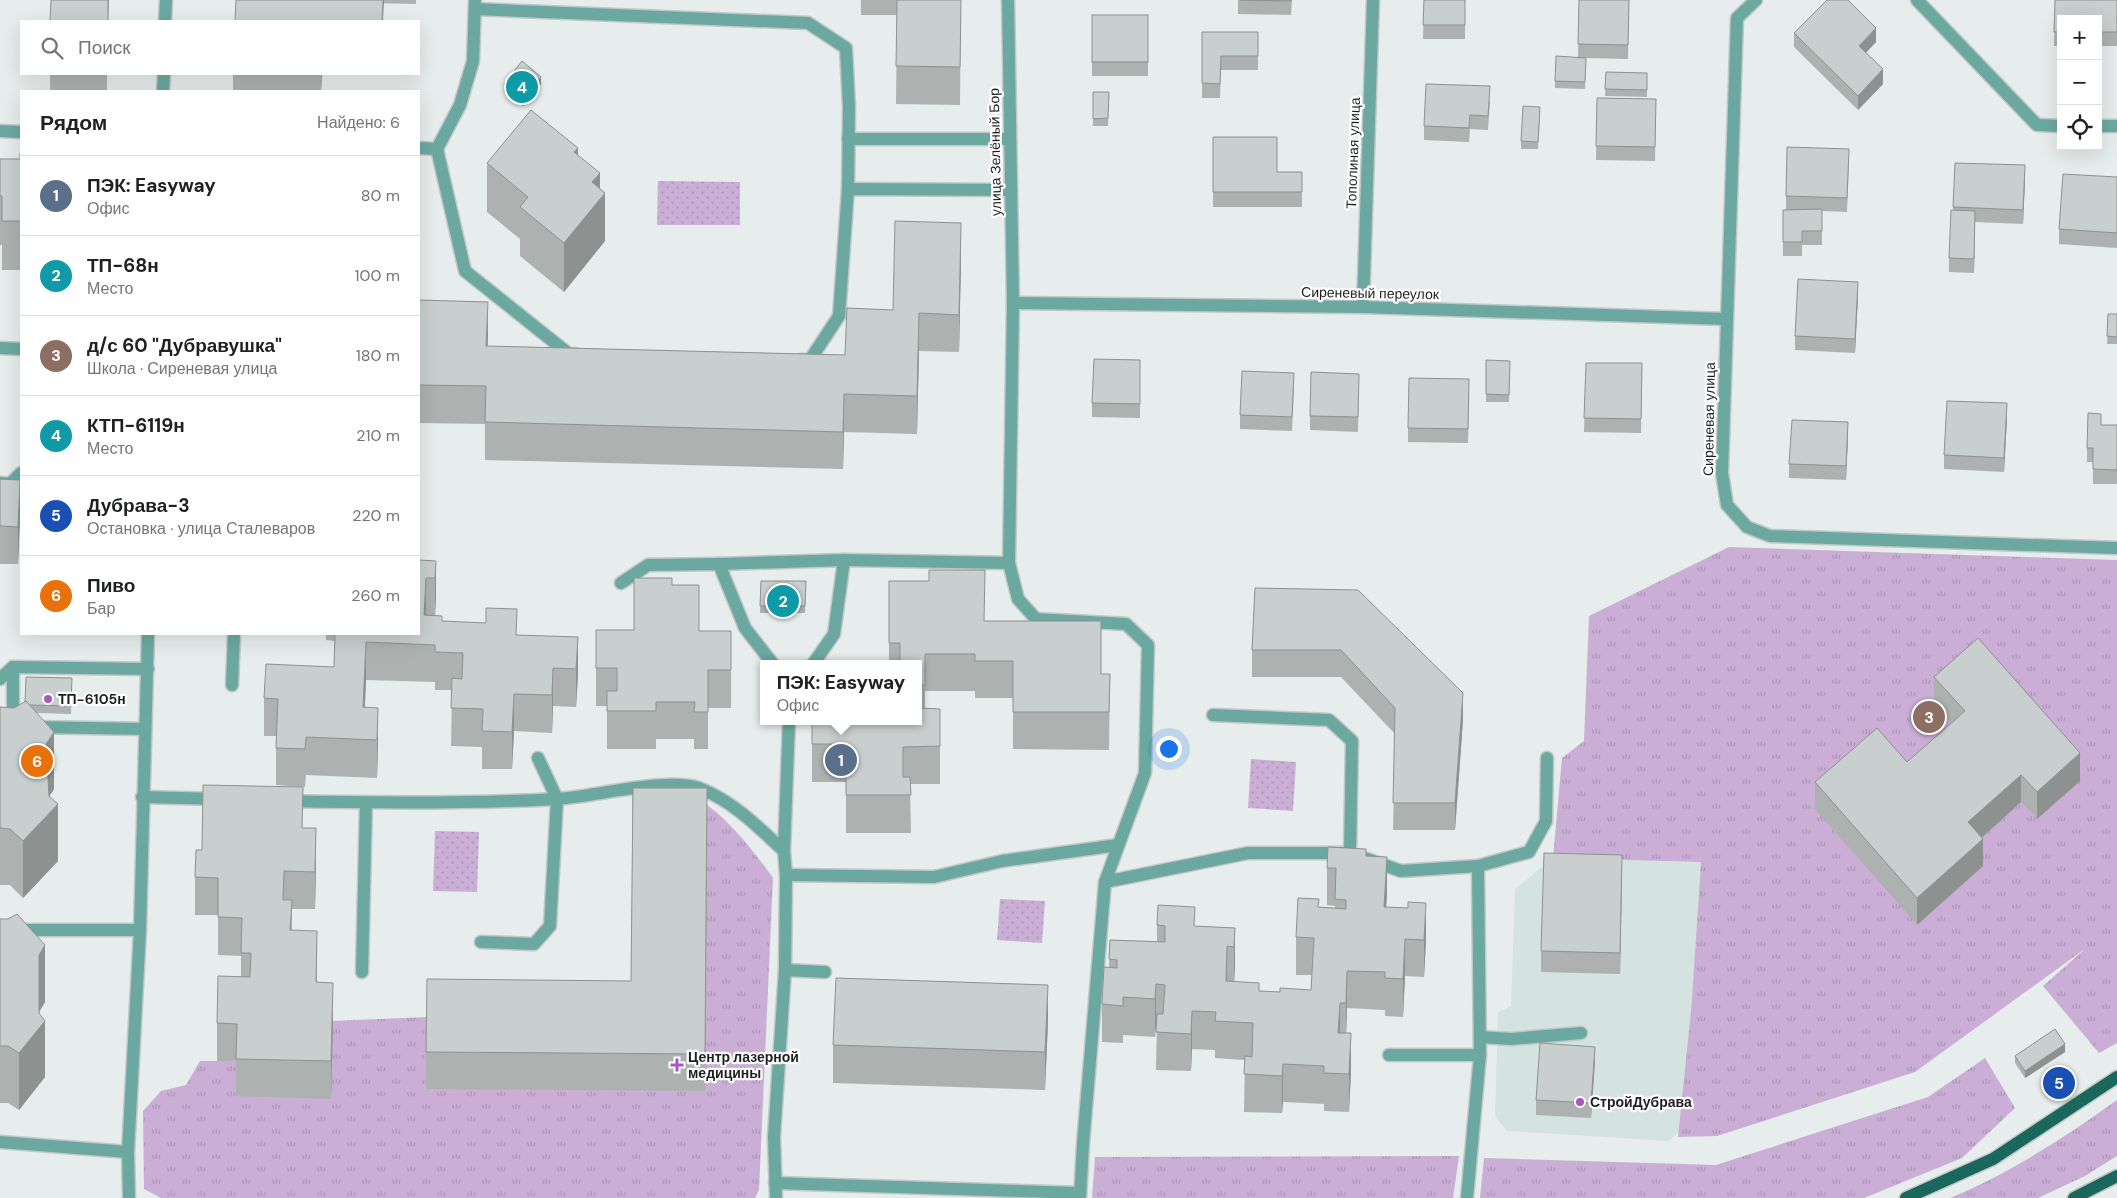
<!DOCTYPE html>
<html lang="ru">
<meta charset="utf-8">
<style>
body{margin:0;font-family:"DM Sans",sans-serif;background:#f2f2f2;color:#202124}
.controls{position:absolute;right:15px;top:15px;display:grid;overflow:hidden;border-radius:0px;box-shadow:0 5px 20px #0002}
.controls button{width:45px;height:45px;display:grid;place-items:center;padding:0;border:0;border-bottom:1px solid #e0e0e0;background:#fff;color:#202124;font:25px sans-serif}
.you{position:absolute;left:1168px;top:748px;width:18px;height:18px;margin:-12px;border:4px solid #fff;border-radius:50%;background:#1a73e8;box-shadow:0 0 0 8px #1a73e833}
.badge{display:grid;place-items:center;width:32px;height:32px;border-radius:50%;background:#2563eb;color:#fff;font-size:16px;font-weight:700}
.pin{position:absolute;translate:-50% -50%;border:2px solid #fff;box-shadow:0 1px 5px #0006}
.popup{position:absolute;left:760px;top:660px;width:162px;height:65px;box-sizing:border-box;display:grid;place-content:center;border-radius:0px;background:#fff;filter:drop-shadow(0 1px 4px #0005);font-size:16px;white-space:nowrap;color:#757577}
.popup b{font-size:19px;color:#202124}
.popup::after{content:'';position:absolute;left:50%;top:100%;margin-left:-10px;border:10px solid transparent;border-top-color:#fff}
.list{margin:0;padding:0;list-style:none}
h2{display:flex;justify-content:space-between;align-items:center;height:65px;margin:0;padding:0 20px;font-size:21px}
h2 small{font-size:16px;font-weight:400;color:#757577}
.list li{display:grid;grid-template-columns:32px 1fr auto;gap:15px;align-items:center;box-sizing:border-box;height:80px;padding:0 20px;border-top:1px solid #e0e0e0}
.list b{display:block;font-size:19px;white-space:nowrap}
.list p{margin:0;font-size:16px;white-space:nowrap;color:#757577}
.list em{font-size:16px;font-style:normal;color:#757577}
.icon{flex:none;width:28px;height:28px;fill:none;stroke:currentColor;stroke-width:2;stroke-linecap:round;stroke-linejoin:round}
.map{position:relative;flex:none;width:2117px;height:1198px;overflow:hidden}
.search{position:absolute;background:#fff;box-shadow:0 5px 20px #0002;left:20px;top:20px;width:400px;height:55px;display:flex;align-items:center;gap:12px;box-sizing:border-box;padding:0 18px;border-radius:0px;color:#757577;font-size:19px}
.panel{position:absolute;background:#fff;box-shadow:0 5px 20px #0002;left:20px;top:90px;width:400px;height:545px;border-radius:0px}
.map>svg:first-child{display:block}
.built{fill:#d4e3e0}
.grass{fill:url(#grass-tufts)}
.park{fill:url(#park-dots)}
.lines{fill:none;stroke-linecap:round;stroke-linejoin:round}
.minor-casing{stroke:#c3c8c7;stroke-width:15}
.major-casing{stroke:#c3c8c7;stroke-width:15}
.minor{stroke:#6ba9a0;stroke-width:12}
.major{stroke:#1a675e;stroke-width:12}
.wall{fill:#adb2b1}
.shaded-wall{fill:#8d9190}
.building{fill:#c9cfce;stroke:#8d9190}
.poi-dot{fill:#a756c6;stroke:#fff;stroke-width:2}
.labels{text-anchor:middle;dominant-baseline:central;stroke-width:4.5;stroke-linejoin:round;paint-order:stroke}
.street-label{font-size:14px;fill:#1e2020;stroke:#fff}
.poi-label{font-size:14px;font-weight:bold;fill:#1e2020;stroke:#fff;text-anchor:start}
</style>
<div class="map">
<svg width="2117" height="1198" viewBox="0 0 2117 1198">
<defs>
<pattern id="grass-tufts" width="24" height="20" patternUnits="userSpaceOnUse" patternTransform="scale(1.25)"><rect width="24" height="20" fill="#caaed6"/><path d="M3 7l-1-3M5 7V3M7 7l1-3M15 17l-1-3M17 17v-4M19 17l1-3" fill="none" stroke="#ad95b7"/></pattern>
<pattern id="park-dots" width="8" height="8" patternUnits="userSpaceOnUse" patternTransform="scale(1.25)"><rect width="8" height="8" fill="#caaed6"/><path d="M2 2h.1M6 6h.1" fill="none" stroke="#ad95b7" stroke-width="1.8" stroke-linecap="round"/></pattern>
</defs>
<rect width="100%" height="100%" fill="#e7edec"/>
<path class="built" d="M1553 858 1701 862 1691 1012 1690 1122 1669 1141 1507 1131 1495 1116 1498 1012 1511 1006 1515 889Z"/>
<g class="grass">
<path d="M1729 547 2117 560V1043L2099 1053 2043 986 2086 948 1915 1072 1717 1136 1678 1137 1691 1012 1701 862 1553 858 1562 758 1584 741 1589 616Z"/>
<path d="M632 796C650 796 669 794 687 796 715 800 757 855 773 878L759 1190 755 1198H161L144 1189 143 1111 161 1091 186 1085 200 1061H237L333 1021 427 1017 704 1091 633 825Z"/>
<path d="M1985 1058 2015 1108 1962 1158 1864 1198H1480L1484 1158 1716 1165 1928 1097Z"/>
<path d="M2117 1100V1156L2085 1176 2038 1198H1950C2010 1173 2064 1138 2117 1100Z"/>
<path d="M1459 1156 1453 1198H1092L1095 1157Z"/>
</g>
<g class="park">
<path d="M658 181 740 182V225H657Z"/>
<path d="M1251 759 1296 762 1293 811 1248 808Z"/>
<path d="M435 831 479 832 477 892 433 891Z"/>
<path d="M1000 899 1045 901 1042 943 997 940Z"/>
</g>
<g class="lines">
<defs>
<g id="minor">
<path d="M1008 0 1013 303 1009 563 1018 599 1036 619 1126 624 1148 645 1145 773 1105 882"/>
<path d="M1756 0 1737 18 1722 473 1727 505 1747 527 1770 536 2117 548"/>
<path d="M1917 0 2037 125 2061 126"/>
<path d="M475 9 808 23 846 48 849 107 848 189"/>
<path d="M165 21 166 0"/>
<path d="M163 91 164 74"/>
<path d="M2098 126H2117"/>
<path d="M0 131 21 132"/>
<path d="M848 139H1009"/>
<path d="M419 148 437 149 460 105 473 61 475 0"/>
<path d="M437 149 465 271 569 354H575"/>
<path d="M1013 303 1363 307 1726 319"/>
<path d="M1363 307 1373 0"/>
<path d="M0 348 21 349"/>
<path d="M800 360H810L839 316 848 189 1010 190"/>
<path d="M0 483 10 484 21 473"/>
<path d="M844 560 1009 563"/>
<path d="M719 564 844 560 834 634 813 664"/>
<path d="M621 583 648 565 719 564 745 628 773 664"/>
<path d="M0 679 13 667"/>
<path d="M232 685 234 634"/>
<path d="M1213 715 1329 720 1352 741 1350 853 1401 871 1478 866"/>
<path d="M13 724V667L148 669"/>
<path d="M34 727 144 729"/>
<path d="M142 797 219 799"/>
<path d="M286 801C376 803 466 804 556 799 593 797 667 777 699 788 733 801 758 827 784 851"/>
<path d="M786 875 934 877 1002 861 1118 845"/>
<path d="M0 930H140"/>
<path d="M481 942 534 944 550 926 557 799 538 758"/>
<path d="M785 970 825 972"/>
<path d="M362 972 366 803"/>
<path d="M1480 1037 1511 1039 1581 1033"/>
<path d="M1389 1055H1480"/>
<path d="M0 1142 128 1152"/>
<path d="M775 1183 1080 1193"/>
<path d="M129 1198 128 1152 140 930 148 634"/>
<path d="M776 1198 774 1137 785 970 786 875 784 851 789 721"/>
<path d="M1080 1198 1083 1144 1105 882 1248 853H1343"/>
<path d="M1467 1198 1480 1055 1478 866 1529 852 1546 821 1547 758"/>
</g>
<g id="major">
<path d="M1906 1198 1993 1159 2117 1077"/>
<path d="M2074 1198 2117 1176"/>
</g>
</defs>
<use href="#minor" class="minor-casing"/>
<use href="#major" class="major-casing"/>
<use href="#minor" class="minor"/>
<use href="#major" class="major"/>
</g>
<g class="wall">
<path d="M236 0H416V4Z"/>
<path d="M861 0H961L960 105 896 104 897 15H861Z"/>
<path d="M1238 0H1292L1291 15 1238 14Z"/>
<path d="M1424 0H1465V39H1423Z"/>
<path d="M1579 0H1629L1628 59 1586 58 1585 89 1555 88V81L1578 57Z"/>
<path d="M2055 0H2117V46H2098V19H2061V46H2054Z"/>
<rect x="1092" y="15" width="56" height="61"/>
<path d="M1202 32H1258V70H1221L1220 98H1202Z"/>
<path d="M1794 33 1876 42 1866 53 1883 84 1858 110 1794 47Z"/>
<path d="M1606 72 1647 73V97L1605 96Z"/>
<rect x="50" y="74" width="57" height="17"/>
<path d="M233 74H322L321 91H233Z"/>
<path d="M504 84H541L523 106 504 91Z"/>
<path d="M1093 92H1109L1108 126H1093Z"/>
<path d="M1597 98 1656 99 1655 161 1596 160Z"/>
<path d="M1490 101 1488 130 1470 129 1469 142 1424 140V126Z"/>
<path d="M1540 114 1538 149H1521V141Z"/>
<path d="M1213 137 1277 172H1302V207H1213Z"/>
<path d="M21 153V270H2V245H0V159H20Z"/>
<path d="M578 156 600 188 605 241 564 292 520 256V239L487 212V163Z"/>
<path d="M1849 163 1847 212 1822 211V245H1802V256H1783V210H1786V196Z"/>
<path d="M1955 163 2025 180 2023 224 1975 222 1974 273 1949 272V258L1953 210Z"/>
<path d="M2117 177V248L2059 244V229Z"/>
<path d="M961 261 959 352 919 351 917 434 844 432 843 469 485 460V424L419 423V300L488 346 845 355 893 310Z"/>
<path d="M1858 296 1855 353 1795 350V336Z"/>
<path d="M2108 314H2117V344H2107Z"/>
<path d="M1140 360V418L1092 417V403Z"/>
<path d="M1486 360 1510 361 1509 402H1486Z"/>
<path d="M1586 363H1642L1641 433 1584 432Z"/>
<path d="M1294 387 1292 431 1240 429V415Z"/>
<path d="M1359 388 1358 432 1310 430V416Z"/>
<path d="M1469 393 1468 443 1408 442V428Z"/>
<path d="M2007 418 2004 472 1944 469V455Z"/>
<path d="M2101 425H2117V484H2093V462H2087V448Z"/>
<path d="M1848 436 1846 480 1789 478V464Z"/>
<path d="M0 479 20 518 18 564H0Z"/>
<path d="M419 560 436 561 435 616 442 621 517 635 578 637V675L576 707 553 706 552 733 514 731 512 769H482V747L451 746 452 690H435V682L366 680 365 707 378 745 377 778 306 775 305 787 276 785V736H264V698L334 667 335 641 326 640V634H419Z"/>
<path d="M761 581H806L805 613H760Z"/>
<path d="M889 581 984 621 1101 674H1110L1109 750 1013 749V698H975V691H925V708L940 709V784H910L911 833H846V782H812V721H918V664H889Z"/>
<path d="M672 585 699 631H731V708H708V749H694V739H656V749H607V706H596V630H634Z"/>
<path d="M1255 588 1463 720 1455 830H1393L1395 734 1341 677H1252V650Z"/>
<path d="M1934 677 2080 781 2037 819 2021 802 1982 838 1983 866 1917 925 1815 809V782L1907 762 1951 723 1934 704Z"/>
<path d="M72 678 71 714 37 713 54 789 49 797 58 861 23 898 10 885H0V707L14 708Z"/>
<path d="M707 826 705 1091 426 1089V1052L631 981Z"/>
<path d="M303 828 316 866 315 909H292V930L316 982 333 1021 331 1099 236 1096V1061H217V1023L241 977V956L218 955V915H195V877L202 850Z"/>
<path d="M1366 856 1387 894 1386 907 1426 940 1424 977 1405 976 1403 1017 1385 1016V1010L1347 1008 1346 1033 1351 1071 1349 1112 1324 1111V1104L1283 1102 1282 1113 1244 1112 1245 1060 1215 1058V1050L1192 1049 1191 1071 1156 1070 1157 1022H1156L1155 1037 1123 1035V1043L1102 1042V1004L1109 967 1110 940 1157 942V925L1235 928V966L1234 982 1259 991 1280 992 1311 990 1312 975H1296V937L1319 907 1335 908V906L1327 905V868Z"/>
<path d="M1622 876 1620 974 1541 972V951Z"/>
<path d="M0 919 45 1002 39 1012 45 1077 19 1110 8 1103H0Z"/>
<path d="M1048 1022 1045 1090 833 1083V1045Z"/>
<path d="M2065 1052 2025 1078 2015 1063V1056Z"/>
<path d="M1595 1061 1591 1118 1536 1115V1100Z"/>
</g>
<g class="shaded-wall">
<path d="M108 0H109L108 21Z"/>
<path d="M383 0H384L383 21H382Z"/>
<path d="M1876 28V42L1859 60V46Z"/>
<path d="M1883 69V84L1858 110V96Z"/>
<path d="M321 74H322L321 91Z"/>
<path d="M541 77V84L523 106V99Z"/>
<path d="M578 148V197L574 152Z"/>
<path d="M2025 165V180L2023 224V210Z"/>
<path d="M600 173V200L605 193V241L564 292V243L592 182Z"/>
<path d="M1975 211V225L1974 273V259Z"/>
<path d="M961 223V261L959 352V315Z"/>
<path d="M1858 282V296L1855 353V339Z"/>
<path d="M488 302V340L486 383V346Z"/>
<path d="M919 313V351L917 434V396Z"/>
<path d="M844 394V432L843 469V432Z"/>
<path d="M2007 403V418L2004 472V458Z"/>
<path d="M1848 422V436L1846 480V466Z"/>
<path d="M20 480V518L18 564V527Z"/>
<path d="M436 561V598L435 616V578Z"/>
<path d="M426 578V616L424 615Z"/>
<path d="M578 637V675L576 707V669Z"/>
<path d="M366 642V680L363 740V707Z"/>
<path d="M553 668V706L552 733V695Z"/>
<path d="M1463 693V720L1455 830V803Z"/>
<path d="M514 694V731L512 769V732Z"/>
<path d="M378 708V745L377 778V740Z"/>
<path d="M54 732V789L46 801V744Z"/>
<path d="M2080 753V781L2037 819V792Z"/>
<path d="M2021 775V802L1968 850V822Z"/>
<path d="M707 788V826L705 1091V1054Z"/>
<path d="M58 804V861L23 898V841Z"/>
<path d="M316 828V866L315 909V872Z"/>
<path d="M1983 839V866L1917 925V898Z"/>
<path d="M1622 855V876L1620 974V953Z"/>
<path d="M1387 857V894L1384 944V907Z"/>
<path d="M1426 903V940L1424 977V940Z"/>
<path d="M1235 928V966L1234 984V947Z"/>
<path d="M317 931V969L316 1020V982Z"/>
<path d="M1405 939V976L1403 1017V979Z"/>
<path d="M45 945V1002L39 1012V1028L45 1021V1077L19 1110V1053L39 955Z"/>
<path d="M1227 946V984L1226 981Z"/>
<path d="M1347 971V1008L1346 1040V1003Z"/>
<path d="M333 983V1021L331 1099V1061Z"/>
<path d="M1156 984V1022L1155 1037V999Z"/>
<path d="M1048 985V1022L1045 1090V1052Z"/>
<path d="M1340 1003V1040L1338 1033Z"/>
<path d="M1192 1011V1049L1191 1071V1034Z"/>
<path d="M1351 1033V1071L1349 1112V1074Z"/>
<path d="M2065 1044V1052L2025 1078V1071Z"/>
<path d="M1595 1047V1061L1591 1118V1103Z"/>
<path d="M1283 1064V1102L1282 1113V1076Z"/>
</g>
<g class="building">
<path d="M51 0H108V21H50Z"/>
<path d="M236 0H383L382 21H235Z"/>
<path d="M897 0H961L960 67 896 66Z"/>
<path d="M1240 0H1291V1Z"/>
<path d="M1424 0H1465V25H1423Z"/>
<path d="M1579 0H1629L1628 45 1578 44Z"/>
<path d="M1827 0H1848L1876 28 1859 46 1883 69 1858 96 1794 33Z"/>
<path d="M2055 0H2117V32H2098V19H2061V32H2054Z"/>
<rect x="1092" y="15" width="56" height="47"/>
<path d="M1202 32H1258V56H1221L1220 84 1202 83Z"/>
<path d="M1556 56 1586 58 1585 82 1555 81Z"/>
<path d="M522 61 541 77 523 99 504 84Z"/>
<path d="M1606 72 1647 73V90L1605 89Z"/>
<path d="M1426 84 1490 86 1488 116 1470 115 1469 128 1424 126Z"/>
<path d="M1093 92H1109L1108 118 1093 119Z"/>
<path d="M1597 98 1656 99 1655 147 1596 146Z"/>
<path d="M1523 106 1540 107 1538 142 1521 141Z"/>
<path d="M531 110 578 148 574 152 600 173 592 182 605 193 564 243 520 207 528 197 487 163Z"/>
<path d="M1213 137H1277V172H1302V192H1213Z"/>
<path d="M1787 147 1849 149 1847 198 1786 196Z"/>
<path d="M20 153H21V221H2V196H0V159H20Z"/>
<path d="M1955 163 2025 165 2023 210 1953 207Z"/>
<path d="M2063 174 2117 177V233L2059 229Z"/>
<path d="M1822 209V231H1802V242H1783V210Z"/>
<path d="M1951 210 1975 211 1974 259 1949 258Z"/>
<path d="M895 221 961 223 959 315 919 313 917 396 844 394 843 432 485 422 486 386 419 385V300L488 302 486 346 845 355 847 308 893 310Z"/>
<path d="M1798 279 1858 282 1855 339 1795 336Z"/>
<path d="M2108 314H2117V337L2107 336Z"/>
<path d="M1094 359 1140 360V404L1092 403Z"/>
<path d="M1486 360 1510 361 1509 395 1486 394Z"/>
<path d="M1586 363H1642L1641 419 1584 418Z"/>
<path d="M1242 371 1294 373 1292 417 1240 415Z"/>
<path d="M1311 372 1359 374 1358 417 1310 416Z"/>
<path d="M1409 378 1469 379 1468 429 1408 428Z"/>
<path d="M1947 401 2007 403 2004 458 1944 455Z"/>
<path d="M2088 413 2101 414V425H2117V470L2093 469V448H2087Z"/>
<path d="M1792 420 1848 422 1846 466 1789 464Z"/>
<path d="M0 479 20 480 18 527 0 526Z"/>
<path d="M419 560 436 561 435 578H426L424 615 442 616V621L486 623V608L517 609 516 635 578 637 576 669 553 668 552 695 514 694 512 732 482 731 483 709 451 708 452 678 462 679 463 653 435 652V645L366 642 363 707 378 708 377 740 306 737 305 749 276 748 278 699 264 698 266 664 334 667 335 634H419Z"/>
<path d="M929 570H985L984 621H1101V674H1110L1109 712H1013V661H975V654H925V685H919V708L940 709V746L903 747V777H910L911 795H846V744H812V721H918V664H900V643H889V581H929Z"/>
<path d="M634 578H672V585H699V631H731V670H708V712H694L695 702H656V711H607V691H617V668H596V630H634Z"/>
<path d="M761 581H806L805 606H760Z"/>
<path d="M1255 588 1358 590 1463 693 1455 803H1393L1395 708 1341 650H1252Z"/>
<path d="M1978 638 2080 753 2037 792 2021 775 1968 822 1983 839 1917 898 1815 782 1877 728 1907 762 1965 711 1934 677Z"/>
<path d="M26 677 72 678 71 706 30 705 25 702Z"/>
<path d="M26 701 54 732 46 744 49 796 58 804 23 841 10 829 0 828V707L14 708Z"/>
<path d="M203 785 303 787 302 828H316L315 872 284 871 283 900H292L290 930 317 931 316 982 333 983 331 1061 236 1059 237 1024 217 1023 218 976 250 977 251 953H241L242 918 218 917V878L195 877 196 850H202Z"/>
<path d="M633 788H707L705 1054 426 1052 427 979 631 981Z"/>
<path d="M1328 847 1366 849V856L1387 857 1384 907 1408 908V902L1426 903 1424 940 1405 939 1403 979 1385 978V972L1347 971 1346 1003H1340L1338 1033H1351L1349 1074 1324 1073V1066L1283 1064 1282 1076 1244 1074 1245 1056 1252 1057 1253 1023 1215 1021 1216 1012 1192 1011 1191 1034 1156 1032 1157 1014H1163L1165 985 1156 984 1155 999 1123 997V1006L1102 1004 1104 967 1117 968V960L1109 959 1110 940 1165 942V926L1157 925 1158 905 1195 907 1194 926 1235 928 1234 947 1227 946 1226 981 1259 983V991L1280 992V988L1311 990 1314 938 1296 937 1298 898 1319 899 1318 907 1346 909V900L1335 899 1336 868H1327Z"/>
<path d="M1544 853 1622 855 1620 953 1541 951Z"/>
<path d="M17 914 45 945 39 955V1013L45 1021 19 1053 8 1046H0V919H8Z"/>
<path d="M836 978 1048 985 1045 1052 833 1045Z"/>
<path d="M2055 1029 2065 1044 2025 1071 2015 1056Z"/>
<path d="M1540 1043 1595 1047 1591 1103 1536 1100Z"/>
</g>
<g class="poi-dot">
<circle cx="48" cy="699" r="5"/>
<path d="M674.5 1057.5h5v5h5v5h-5v5h-5v-5h-5v-5h5z"/>
<circle cx="1580" cy="1102" r="5"/>
</g>
<g class="labels">
<g class="street-label">
<text transform="translate(995 152) rotate(-91)">улица Зелёный Бор</text>
<text transform="translate(1353 153) rotate(-88)">Тополиная улица</text>
<text transform="translate(1370 293) rotate(1)">Сиреневый переулок</text>
<text transform="translate(1709 419) rotate(-89)">Сиреневая улица</text>
</g>
<g class="poi-label">
<text x="58" y="699">ТП-6105н</text>
<text x="688" y="1057">Центр лазерной<tspan x="688" dy="16">медицины</tspan></text>
<text x="1590" y="1102">СтройДубрава</text>
</g>
</g>
</svg>
<div class="controls">
<button>+</button>
<button>−</button>
<button><svg class="icon" aria-label="locate" viewBox="0 0 24 24"><circle cx="12" cy="12" r="6"/><path d="M12 2v4M12 18v4M2 12h4M18 12h4"/></svg></button>
</div>
<div class="you"></div>
<div class="pin badge" style="left:841px;top:760px;background:#5c6f8a">1</div>
<div class="popup"><b>ПЭК: Easyway</b>Офис</div>
<div class="pin badge" style="left:783px;top:601px;background:#0f9aa8">2</div>
<div class="pin badge" style="left:1929px;top:717px;background:#8d6e63">3</div>
<div class="pin badge" style="left:522px;top:87px;background:#0f9aa8">4</div>
<div class="pin badge" style="left:2059px;top:1083px;background:#1a4fb4">5</div>
<div class="pin badge" style="left:37px;top:761px;background:#e8710a">6</div>
<div class="search"><svg class="icon" aria-label="search" viewBox="0 0 24 24"><circle cx="10" cy="10" r="6"/><path d="M15 15l6 6"/></svg>Поиск</div>
<section class="panel">
<h2>Рядом<small>Найдено: 6</small></h2>
<ul class="list">
<li><span class="badge" style="background:#5c6f8a">1</span><div><b>ПЭК: Easyway</b><p>Офис</p></div><em>80 m</em></li>
<li><span class="badge" style="background:#0f9aa8">2</span><div><b>ТП-68н</b><p>Место</p></div><em>100 m</em></li>
<li><span class="badge" style="background:#8d6e63">3</span><div><b>д/с 60 &quot;Дубравушка&quot;</b><p>Школа · Сиреневая улица</p></div><em>180 m</em></li>
<li><span class="badge" style="background:#0f9aa8">4</span><div><b>КТП-6119н</b><p>Место</p></div><em>210 m</em></li>
<li><span class="badge" style="background:#1a4fb4">5</span><div><b>Дубрава-3</b><p>Остановка · улица Сталеваров</p></div><em>220 m</em></li>
<li><span class="badge" style="background:#e8710a">6</span><div><b>Пиво</b><p>Бар</p></div><em>260 m</em></li>
</ul>
</section>
</div>
